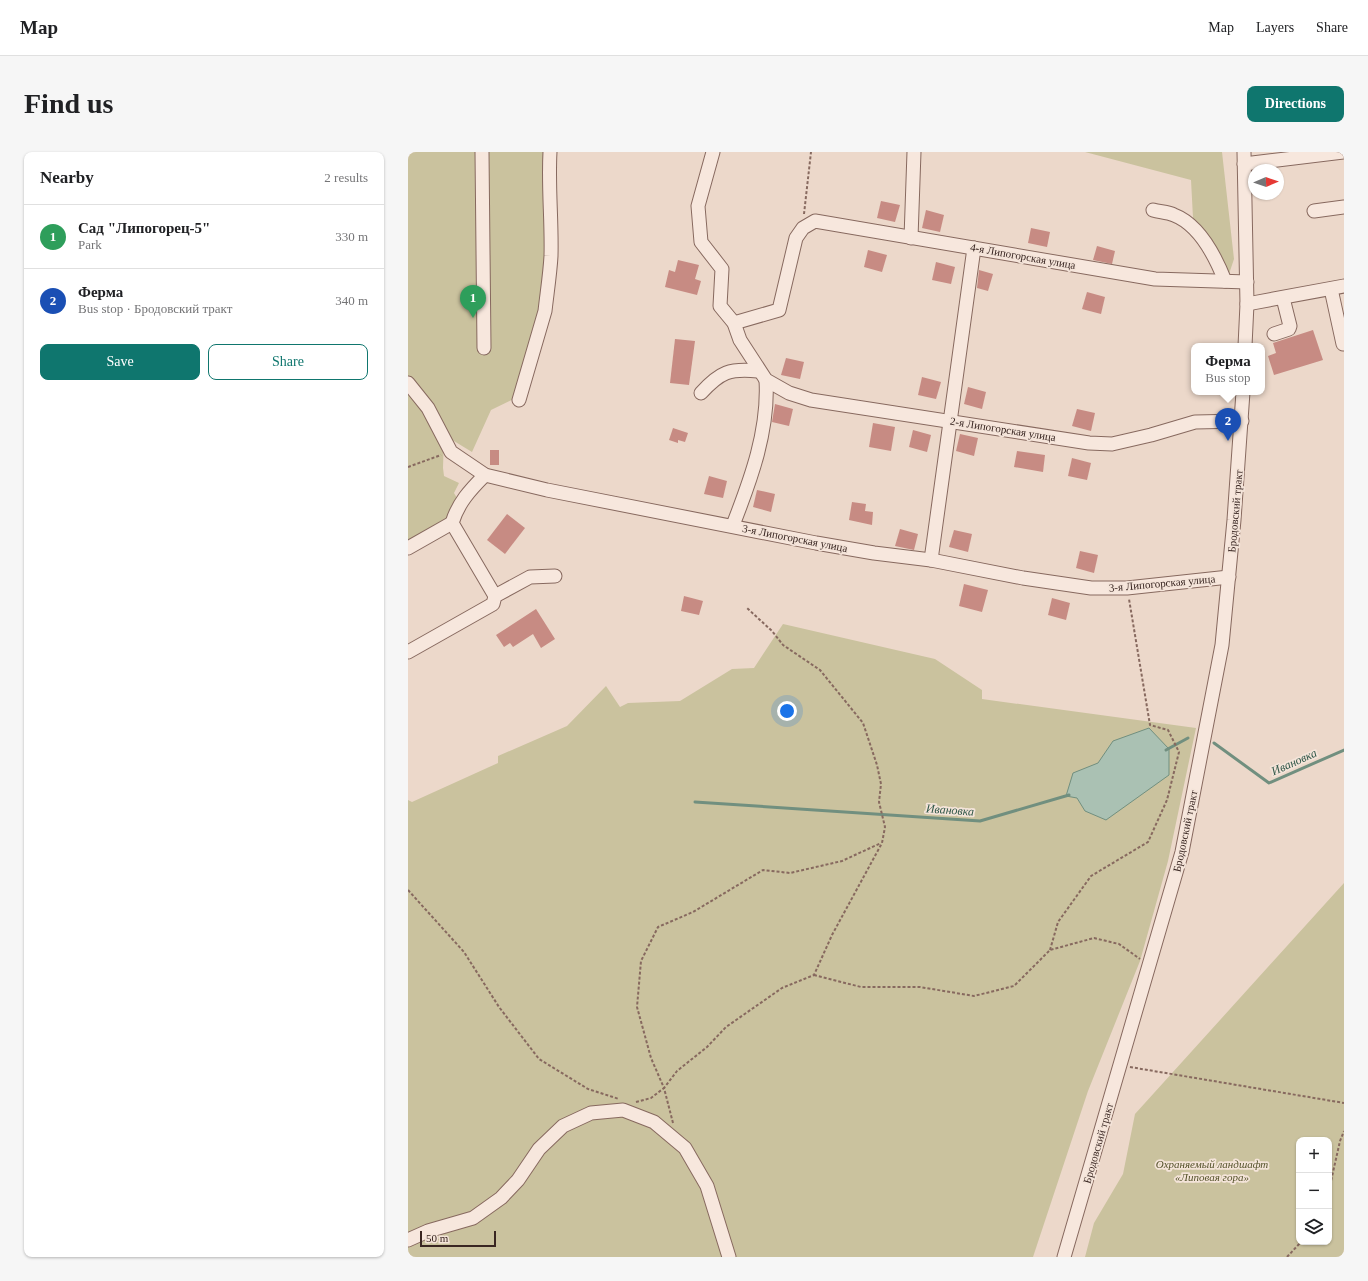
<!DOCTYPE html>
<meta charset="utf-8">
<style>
body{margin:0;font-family:"Times New Roman",serif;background:#f6f6f6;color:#202124}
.controls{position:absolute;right:12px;bottom:12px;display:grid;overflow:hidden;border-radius:8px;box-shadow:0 1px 3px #0004}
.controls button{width:36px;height:36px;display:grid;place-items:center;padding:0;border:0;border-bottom:1px solid #e0e0e0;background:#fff;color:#202124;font:20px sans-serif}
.compass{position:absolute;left:840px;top:12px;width:36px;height:36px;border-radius:50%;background:#fff;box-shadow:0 1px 3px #0004;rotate:88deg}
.scale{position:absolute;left:12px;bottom:10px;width:76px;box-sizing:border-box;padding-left:4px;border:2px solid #392622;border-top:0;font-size:11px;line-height:14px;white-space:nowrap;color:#392622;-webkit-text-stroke:3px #f4e4d9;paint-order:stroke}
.you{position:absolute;left:379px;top:559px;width:14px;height:14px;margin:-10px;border:3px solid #fff;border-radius:50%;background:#1a73e8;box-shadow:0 0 0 6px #1a73e833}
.badge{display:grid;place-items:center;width:26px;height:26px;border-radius:50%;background:#0f766e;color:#fff;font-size:13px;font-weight:700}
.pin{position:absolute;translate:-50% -33px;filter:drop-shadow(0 1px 2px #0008)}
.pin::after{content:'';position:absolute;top:21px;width:14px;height:12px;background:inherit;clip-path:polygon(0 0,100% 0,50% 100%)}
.popup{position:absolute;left:783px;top:191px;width:74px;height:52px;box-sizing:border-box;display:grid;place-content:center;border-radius:8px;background:#fff;filter:drop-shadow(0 1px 3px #0005);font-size:13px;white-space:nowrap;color:#757577}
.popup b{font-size:15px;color:#202124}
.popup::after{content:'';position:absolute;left:50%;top:100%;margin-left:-8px;border:8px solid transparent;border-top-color:#fff}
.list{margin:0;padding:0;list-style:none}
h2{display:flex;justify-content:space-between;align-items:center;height:52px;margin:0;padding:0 16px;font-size:17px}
h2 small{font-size:13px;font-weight:400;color:#757577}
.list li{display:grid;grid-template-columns:26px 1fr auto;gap:12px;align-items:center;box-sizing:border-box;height:64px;padding:0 16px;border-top:1px solid #e0e0e0}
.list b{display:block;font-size:15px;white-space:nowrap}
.list p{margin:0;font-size:13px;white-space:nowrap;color:#757577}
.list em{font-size:13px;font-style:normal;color:#757577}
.actions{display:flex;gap:8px;padding:12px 16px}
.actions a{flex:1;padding:9px 0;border:1px solid #0f766e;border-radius:8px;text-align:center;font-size:14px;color:#0f766e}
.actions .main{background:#0f766e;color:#fff}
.icon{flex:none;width:22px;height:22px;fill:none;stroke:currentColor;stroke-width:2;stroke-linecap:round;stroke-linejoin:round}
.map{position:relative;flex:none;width:936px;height:1105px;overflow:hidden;border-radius:8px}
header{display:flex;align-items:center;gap:24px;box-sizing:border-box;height:56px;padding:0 20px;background:#fff;border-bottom:1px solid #e0e0e0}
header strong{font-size:19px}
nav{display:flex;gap:22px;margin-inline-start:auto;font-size:14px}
.intro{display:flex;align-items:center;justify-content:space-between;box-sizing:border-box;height:96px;padding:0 24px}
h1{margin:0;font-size:28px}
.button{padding:10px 18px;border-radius:8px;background:#0f766e;color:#fff;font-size:14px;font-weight:700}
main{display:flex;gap:24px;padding:0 24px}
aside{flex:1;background:#fff;border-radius:8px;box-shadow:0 1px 3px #0004}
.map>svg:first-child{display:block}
.green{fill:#cac29e;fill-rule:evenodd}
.water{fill:#aac1b3;stroke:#718f7f}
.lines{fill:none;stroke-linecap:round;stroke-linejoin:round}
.stream{stroke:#718f7f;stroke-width:3}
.building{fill:#c78b83}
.minor-casing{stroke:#87695f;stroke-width:15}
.path{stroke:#87695f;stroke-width:2;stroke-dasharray:3 2;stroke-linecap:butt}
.minor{stroke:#f7e7dd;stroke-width:13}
.labels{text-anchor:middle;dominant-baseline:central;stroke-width:3.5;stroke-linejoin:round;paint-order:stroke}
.street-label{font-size:11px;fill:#392622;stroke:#f4e4d9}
.park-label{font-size:11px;font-style:italic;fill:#54522a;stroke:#f4e4d9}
.water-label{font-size:12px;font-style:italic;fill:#32584a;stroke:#f4e4d9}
</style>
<header>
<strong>Map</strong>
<nav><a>Map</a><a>Layers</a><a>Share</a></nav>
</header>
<div class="intro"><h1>Find us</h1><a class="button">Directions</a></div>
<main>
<aside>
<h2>Nearby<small>2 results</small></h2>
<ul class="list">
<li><span class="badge" style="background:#2e9e5b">1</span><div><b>Сад &quot;Липогорец-5&quot;</b><p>Park</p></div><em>330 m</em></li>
<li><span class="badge" style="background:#1a4fb4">2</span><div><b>Ферма</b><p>Bus stop · Бродовский тракт</p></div><em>340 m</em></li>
</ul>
<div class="actions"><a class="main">Save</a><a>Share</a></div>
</aside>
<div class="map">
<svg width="936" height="1105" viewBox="0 0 936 1105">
<rect width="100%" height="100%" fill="#ecd8ca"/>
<g class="green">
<path d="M0 0H145L143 104 112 244 83 258 64 300 36 283 35 316 36 324 51 331 46 341 49 346 36 375 0 392Z"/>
<path d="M677 0H814L826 107 820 125 800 103 785 66 783 28Z"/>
<path d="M375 472 527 507 574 538V547L788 576 760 709 732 809 680 939 625 1105H0V648L4 650 90 611V604L159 574 198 534 212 555 220 551 272 549 324 517 346 516Z"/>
<path d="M936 731V1105H677L686 1071 715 1022 727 962ZM891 988H921V1090H891Z"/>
</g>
<path class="water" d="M741 576 761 597V623L698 668 677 659 669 646 658 644 665 621 690 611 705 589Z"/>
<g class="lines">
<g class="stream">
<path d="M806 591 861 631 936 598"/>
<path d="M758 598 780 586"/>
<path d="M287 650 572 669 661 643"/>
</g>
</g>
<g class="building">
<path d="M473 49 492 53 487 70 469 66Z"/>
<path d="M518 58 536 63 532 80 514 76Z"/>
<path d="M623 76 642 80 639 95 620 91Z"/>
<path d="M689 94 707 99 704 112 685 108Z"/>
<path d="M460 98 479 103 474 120 456 115Z"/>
<path d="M270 108 291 113 287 127 293 129 289 143 257 135 261 118 267 120Z"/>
<path d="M528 110 547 115 543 132 524 128Z"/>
<path d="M571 118 585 122 580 139 569 136Z"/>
<path d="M679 140 697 145 693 162 674 157Z"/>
<path d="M905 178 915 208 866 223 860 204 868 201 865 191Z"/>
<path d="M267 187 287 189 281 233 262 231Z"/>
<path d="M378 206 396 210 392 227 373 223Z"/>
<path d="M514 225 533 230 528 247 510 243Z"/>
<path d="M560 235 578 240 574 257 556 252Z"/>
<path d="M367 252 385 257 381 274 364 270Z"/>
<path d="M669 257 687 261 683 279 664 274Z"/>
<path d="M465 271 487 275 483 299 461 295Z"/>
<path d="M265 276 280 281 277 290 270 288V291L261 288Z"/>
<path d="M505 278 523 283 519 300 501 295Z"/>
<path d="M552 282 570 286 566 304 548 299Z"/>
<rect x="82" y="298" width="9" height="15"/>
<path d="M609 299 637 303 635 320 606 315Z"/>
<path d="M664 306 683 311 679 328 660 324Z"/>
<path d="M301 324 319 329 315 346 296 342Z"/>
<path d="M349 338 367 342 363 360 345 355Z"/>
<path d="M444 350 458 352 457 359 465 360 464 373 441 368Z"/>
<path d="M99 362 117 376 97 402 79 388Z"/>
<path d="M492 377 510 382 506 398 487 394Z"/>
<path d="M546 378 564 382 560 400 541 395Z"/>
<path d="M672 399 690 403 686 421 668 416Z"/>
<path d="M556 432 580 438 574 460 551 454Z"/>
<path d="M276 444 295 449 291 463 273 459Z"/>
<path d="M644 446 662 451 658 468 640 463Z"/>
<path d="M128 457 147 487 133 496 125 482 105 495 102 491 96 495 88 483Z"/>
</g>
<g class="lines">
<defs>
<g id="minor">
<path d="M74 0 76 196"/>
<path d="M305 0 290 54 293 90 314 117 312 154 326 171 332 188 358 228 381 241 403 248 681 291 704 292 743 283 787 270 834 269"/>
<path d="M836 0 839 152 837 194"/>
<path d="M836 12 936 0"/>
<path d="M745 58C752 60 760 60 766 63 792 73 808 106 817 129"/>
<path d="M906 59 936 55"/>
<path d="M503 86 506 0"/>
<path d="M923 137 935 192"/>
<path d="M839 152 936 134"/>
<path d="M326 171 371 158 388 86 395 76 407 69 747 127 839 130"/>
<path d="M866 182 881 177 882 174 875 146"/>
<path d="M0 231 20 256 43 300 77 323 139 338 408 391 466 401 523 408 615 426 683 436H719L821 425"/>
<path d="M293 241C312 220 322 216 350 219"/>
<path d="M111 248 137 159C139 141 142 122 143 104 144 69 140 35 142 0"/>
<path d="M77 323C62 338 50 351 44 371L87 444"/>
<path d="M325 373C343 327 361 278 358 228"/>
<path d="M0 396 44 371"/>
<path d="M523 408 566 96"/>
<path d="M0 500 85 452 87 444 122 425 147 424"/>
<path d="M0 1088 20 1079 65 1066 93 1046 110 1028 131 997 155 974 183 961 215 958 246 970 277 996 299 1034 321 1105"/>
<path d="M656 1105 774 700 814 493 826 368 835 240"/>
</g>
</defs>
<use href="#minor" class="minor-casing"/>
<g class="path">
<path d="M396 62 403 0"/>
<path d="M0 315 33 303"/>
<path d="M0 738 56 800 91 855 131 907 180 937 211 947"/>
<path d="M642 798 650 770 683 724 740 690 759 648 771 600 760 578 742 573 721 447"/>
<path d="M406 823 453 835H512L566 844 606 834 642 798 686 786 711 792 732 807"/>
<path d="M722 915 936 951"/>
<path d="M228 950 243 946 256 936 243 906 229 855 233 809 250 775 285 760 355 718 382 721 434 709 473 691"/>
<path d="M265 971 256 936 269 919 299 895 318 875 374 836 406 823 424 783 474 691 477 675 471 650 473 632 469 613 455 571 412 518 375 493 364 479 339 456"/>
<path d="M921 1038 932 989 936 979"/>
<path d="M879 1105 893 1090"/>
</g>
<use href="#minor" class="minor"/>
</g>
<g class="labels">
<g class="street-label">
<text transform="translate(615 104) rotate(10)">4-я Липогорская улица</text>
<text transform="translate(595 277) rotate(9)">2-я Липогорская улица</text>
<text transform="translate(827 359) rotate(-85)">Бродовский тракт</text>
<text transform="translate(387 386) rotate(11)">3-я Липогорская улица</text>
<text transform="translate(754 431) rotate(-5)">3-я Липогорская улица</text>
<text transform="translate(777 679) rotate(-78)">Бродовский тракт</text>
<text transform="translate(690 991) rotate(-74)">Бродовский тракт</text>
</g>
<g class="park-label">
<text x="804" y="1012">Охраняемый ландшафт<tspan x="804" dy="13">«Липовая гора»</tspan></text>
</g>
<g class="water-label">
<text transform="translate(886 610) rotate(-24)">Ивановка</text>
<text transform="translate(542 658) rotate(4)">Ивановка</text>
</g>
</g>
</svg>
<div class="controls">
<button>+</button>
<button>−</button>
<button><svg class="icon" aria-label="layers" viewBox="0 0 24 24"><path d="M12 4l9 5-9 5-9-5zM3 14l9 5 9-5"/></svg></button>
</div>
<svg class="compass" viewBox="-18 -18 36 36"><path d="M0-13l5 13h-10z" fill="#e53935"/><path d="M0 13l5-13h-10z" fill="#757577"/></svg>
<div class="scale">50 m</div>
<div class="you"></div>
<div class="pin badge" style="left:65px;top:166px;background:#2e9e5b">1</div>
<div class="pin badge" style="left:820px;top:289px;background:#1a4fb4">2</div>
<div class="popup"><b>Ферма</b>Bus stop</div>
</div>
</main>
